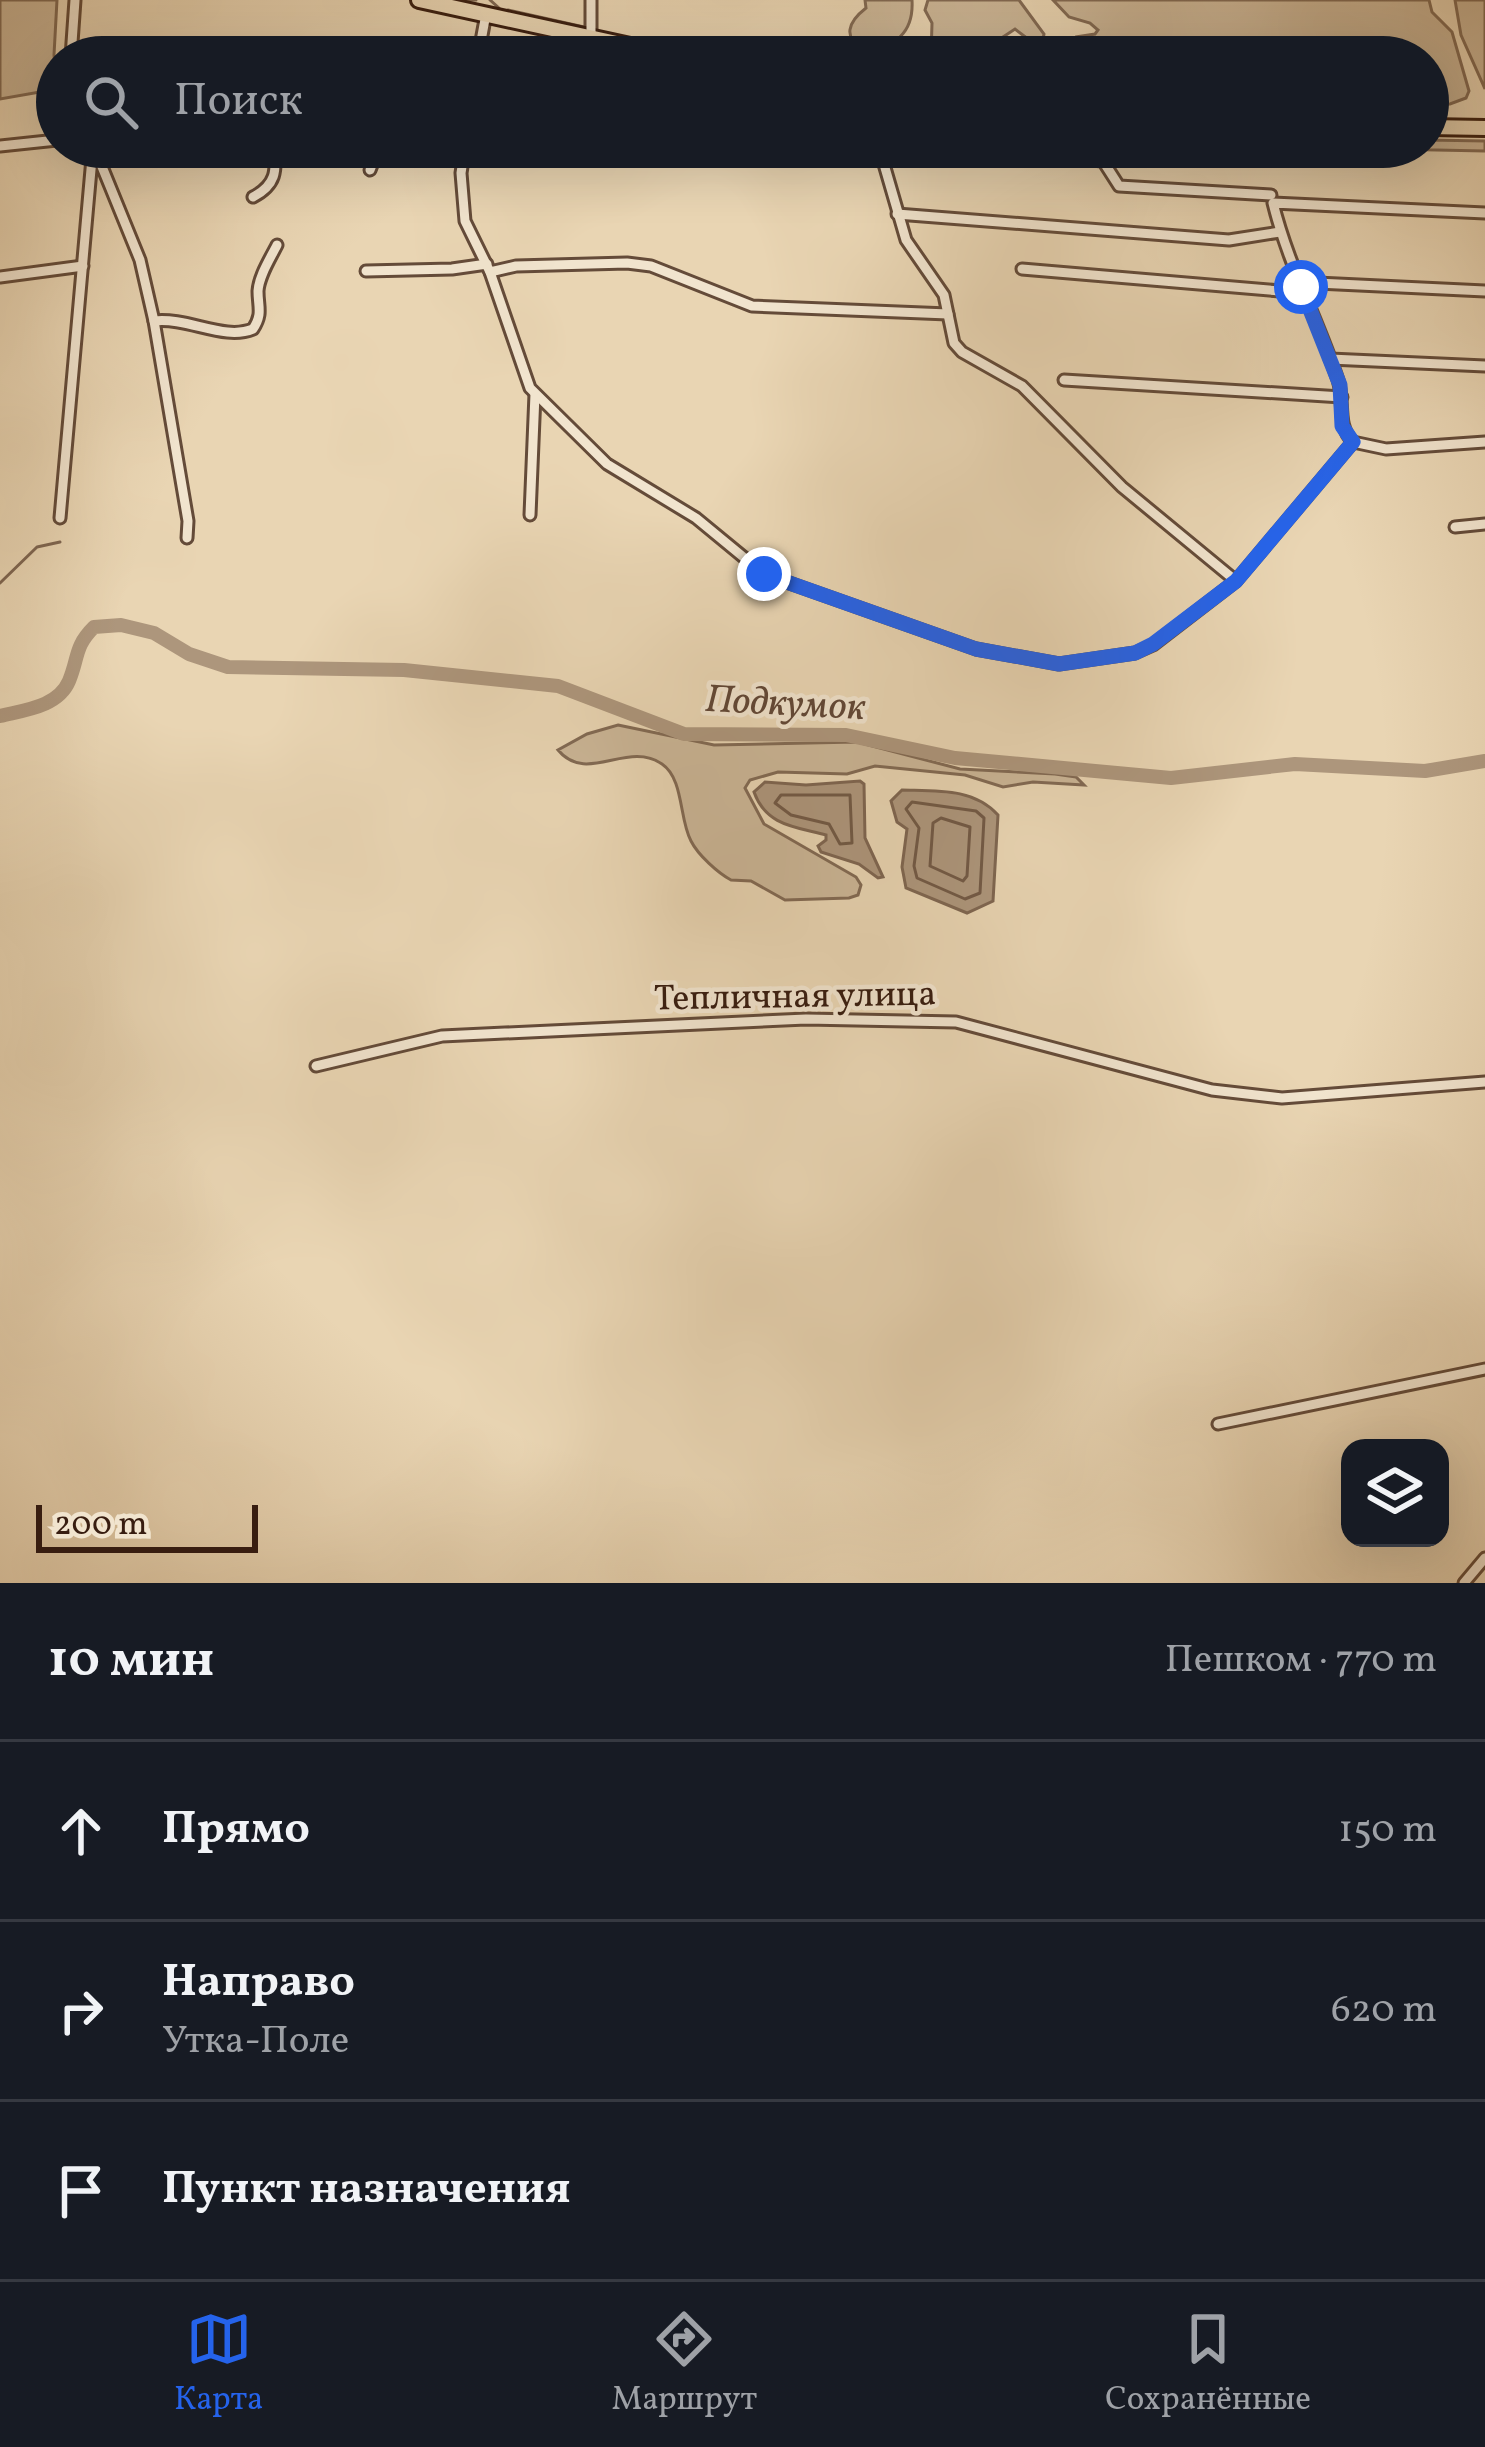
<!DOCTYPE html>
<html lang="ru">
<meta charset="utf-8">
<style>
body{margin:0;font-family:Vollkorn,serif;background:#20242c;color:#f1f3f6}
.controls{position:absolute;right:36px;bottom:36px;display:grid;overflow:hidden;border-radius:24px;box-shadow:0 12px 48px #0002}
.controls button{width:108px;height:108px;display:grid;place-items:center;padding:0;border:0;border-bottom:3px solid #363941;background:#171b24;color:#f1f3f6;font:60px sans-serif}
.scale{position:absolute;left:36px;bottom:30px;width:222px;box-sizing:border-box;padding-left:12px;border:6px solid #381d10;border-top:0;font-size:33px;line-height:42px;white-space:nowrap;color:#381d10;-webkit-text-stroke:9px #f1e4ce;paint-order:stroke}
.stop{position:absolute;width:36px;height:36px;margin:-27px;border:9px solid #2563eb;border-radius:50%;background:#fff}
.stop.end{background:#2563eb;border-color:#fff;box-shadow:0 3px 12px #0008}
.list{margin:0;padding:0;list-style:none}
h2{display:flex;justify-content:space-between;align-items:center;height:156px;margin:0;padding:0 48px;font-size:51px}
h2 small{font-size:39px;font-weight:400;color:#9ea1a6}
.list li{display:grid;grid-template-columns:78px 1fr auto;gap:36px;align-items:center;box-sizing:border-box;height:180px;padding:0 48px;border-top:3px solid #363941}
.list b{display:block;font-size:45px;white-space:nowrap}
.list p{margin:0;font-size:39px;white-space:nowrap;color:#9ea1a6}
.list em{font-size:39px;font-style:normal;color:#9ea1a6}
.icon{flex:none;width:66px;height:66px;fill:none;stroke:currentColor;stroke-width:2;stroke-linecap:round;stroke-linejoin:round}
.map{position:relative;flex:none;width:1485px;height:1583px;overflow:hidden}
.search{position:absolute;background:#171b24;box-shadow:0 12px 48px #0002;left:36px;right:36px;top:36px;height:132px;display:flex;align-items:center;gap:30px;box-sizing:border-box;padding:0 42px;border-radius:66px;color:#9ea1a6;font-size:45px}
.sheet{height:696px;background:#171b24}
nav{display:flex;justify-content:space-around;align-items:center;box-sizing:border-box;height:168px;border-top:3px solid #363941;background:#171b24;font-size:33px;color:#9ea1a6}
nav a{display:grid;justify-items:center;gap:6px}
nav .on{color:#2563eb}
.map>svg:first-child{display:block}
.green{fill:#cbb697;stroke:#826a54;stroke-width:3}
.water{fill:#ad967c;stroke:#7e6651;stroke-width:3}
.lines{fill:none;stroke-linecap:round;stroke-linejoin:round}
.shore{stroke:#725a46;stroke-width:3}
.stream{stroke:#7e6651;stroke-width:3}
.river{stroke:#ad967c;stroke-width:14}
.street-casing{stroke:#644b39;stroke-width:15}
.primary-casing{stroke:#381d10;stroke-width:20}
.street{stroke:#f1e4ce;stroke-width:9}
.primary{stroke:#e9d5b3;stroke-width:14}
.route{stroke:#2563eb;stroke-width:15}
.labels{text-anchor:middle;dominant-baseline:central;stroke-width:9;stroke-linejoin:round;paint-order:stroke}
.street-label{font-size:36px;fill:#381d10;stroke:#f1e4ce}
.water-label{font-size:39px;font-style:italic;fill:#614736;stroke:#f1e4ce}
</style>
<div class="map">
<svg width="1485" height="1583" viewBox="0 0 1485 1583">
<rect width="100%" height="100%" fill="#e9d5b3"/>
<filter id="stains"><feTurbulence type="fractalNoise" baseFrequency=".00167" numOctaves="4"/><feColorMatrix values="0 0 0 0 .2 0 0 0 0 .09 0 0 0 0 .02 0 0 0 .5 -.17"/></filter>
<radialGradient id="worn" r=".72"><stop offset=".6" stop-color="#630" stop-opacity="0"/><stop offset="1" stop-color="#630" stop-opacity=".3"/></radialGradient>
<g class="green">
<path d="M0 0H57L54 55 57 89 0 99Z"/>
<path d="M865 0H912C914 34 895 46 864 52 842 37 848 22 866 8Z"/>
<path d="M928 0H1019L1044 34 1043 39 1032 42 1015 29 1003 37 1004 46 1035 49 1056 57H931L932 23 925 10Z"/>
<path d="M1053 0H1429L1432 12 1452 32 1469 91 1466 98 1450 104 1428 105V57H1075L1072 41 1076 37 1095 34 1098 30 1090 23 1069 17Z"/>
<path d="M1455 0H1485V89L1461 35Z"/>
<path d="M1428 140 1485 141V151L1290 147H1428Z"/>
<path d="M618 725 714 745 857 742 960 769 1055 774 1076 777 1084 785 1033 782 1003 787 965 775 875 766 847 774 778 772 750 780 745 788 764 824 856 877 861 885 858 895 849 898 785 900 751 881 731 880C718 873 698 855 691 841 679 819 684 779 662 764 627 740 587 785 558 750L587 734Z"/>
</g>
<g class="water">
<path d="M860 781 864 784 865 838 883 877 878 878 859 864 821 852 818 846 826 840V835C796 827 766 826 754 792L765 782 806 785Z"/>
<path d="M902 790C937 791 974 788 998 815L993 901 967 913 906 888 902 867 907 829 897 822 891 801Z"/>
</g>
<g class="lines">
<g class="shore">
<path d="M781 795H850L852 843 840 844 829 824 791 815 775 803Z"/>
<path d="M912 802 976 811 984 818 980 893 965 899 917 878 914 866 919 828 906 809Z"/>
<path d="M941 818 970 827 967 876 963 881 930 866 933 823Z"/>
</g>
<g class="stream">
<path d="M459 0H476"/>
<path d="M490 0 499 8"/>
<path d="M508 10 584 27"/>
<path d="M0 583 37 547 60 542"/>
</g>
<path class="river" d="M0 716C24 710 58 707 69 681 79 657 74 647 94 627L121 625 154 633 189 654 228 667 404 670 558 686 684 734 846 735 955 758 1171 778 1295 764 1425 771 1485 761"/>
<defs>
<g id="street">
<path d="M591 37V0"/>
<path d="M71 57 75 0"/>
<path d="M478 57 486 14"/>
<path d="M0 146 57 140"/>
<path d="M94 147 140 260 154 321 188 521 187 538"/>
<path d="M465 147 461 173 465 221 490 272 530 388 607 464 696 518 764 574 976 649 1059 664 1135 653 1153 645 1236 581 1353 442"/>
<path d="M879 147 906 240 944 295 954 343 962 352 1022 386 1122 487 1236 581"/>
<path d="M923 147 1103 161 1119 186 1271 195"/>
<path d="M370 170 379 147"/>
<path d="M253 197C276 185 277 171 274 147"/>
<path d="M897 214 1229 240 1280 232"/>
<path d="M1022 269 1280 291 1317 283 1485 291"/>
<path d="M366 271 452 269 487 264"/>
<path d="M490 272 516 266 627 263 651 266 752 306 948 314"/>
<path d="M0 277 83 266"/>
<path d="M154 321C188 317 224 341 253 329 263 314 258 307 258 291 259 276 270 259 277 245"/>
<path d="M1330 359 1485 366"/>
<path d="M1064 380 1342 397"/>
<path d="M1353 442C1336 425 1345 401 1338 380 1318 320 1288 264 1273 203L1485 213"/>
<path d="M1353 442 1386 449 1485 442"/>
<path d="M530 515 535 394"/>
<path d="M60 518 93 147"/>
<path d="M1455 527 1485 524"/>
<path d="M316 1066 442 1036 806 1019 956 1022 1212 1090 1282 1098 1485 1082"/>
<path d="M1218 1424 1485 1369"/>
<path d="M1464 1583 1485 1558"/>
</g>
<g id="primary">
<path d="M419 0 681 57"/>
<path d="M1428 127 1485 128"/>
</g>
</defs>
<use href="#street" class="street-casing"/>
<use href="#primary" class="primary-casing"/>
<use href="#street" class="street"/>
<use href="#primary" class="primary"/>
</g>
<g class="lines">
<path class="route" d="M764 574 976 649 1059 664 1135 653 1153 644 1236 581 1353 442 1342 426 1340 385 1301 287"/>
</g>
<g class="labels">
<g class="street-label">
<text transform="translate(795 998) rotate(-1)">Тепличная улица</text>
</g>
<g class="water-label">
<text transform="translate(785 705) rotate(3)">Подкумок</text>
</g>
</g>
<rect width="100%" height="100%" filter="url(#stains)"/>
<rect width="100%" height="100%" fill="url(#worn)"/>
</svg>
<div class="controls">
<button><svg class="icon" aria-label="layers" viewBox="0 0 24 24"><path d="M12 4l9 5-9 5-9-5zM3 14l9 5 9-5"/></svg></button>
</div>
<div class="scale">200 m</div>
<div class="stop" style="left:1301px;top:287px"></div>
<div class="stop end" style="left:764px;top:574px"></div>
<div class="search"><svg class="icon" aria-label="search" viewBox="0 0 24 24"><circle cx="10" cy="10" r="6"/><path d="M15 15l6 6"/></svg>Поиск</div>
</div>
<section class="sheet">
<h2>10 мин<small>Пешком · 770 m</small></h2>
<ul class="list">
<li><svg class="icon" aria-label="ahead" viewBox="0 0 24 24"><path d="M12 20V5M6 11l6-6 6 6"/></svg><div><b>Прямо</b></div><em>150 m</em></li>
<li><svg class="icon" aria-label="right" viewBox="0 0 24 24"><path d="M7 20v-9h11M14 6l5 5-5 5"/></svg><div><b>Направо</b><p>Утка-Поле</p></div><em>620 m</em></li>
<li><svg class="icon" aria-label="arrive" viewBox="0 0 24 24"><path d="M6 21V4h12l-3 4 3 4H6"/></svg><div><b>Пункт назначения</b></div></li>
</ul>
</section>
<nav>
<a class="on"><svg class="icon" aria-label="map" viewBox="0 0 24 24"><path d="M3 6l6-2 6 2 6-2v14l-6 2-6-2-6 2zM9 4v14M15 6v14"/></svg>Карта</a>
<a><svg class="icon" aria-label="directions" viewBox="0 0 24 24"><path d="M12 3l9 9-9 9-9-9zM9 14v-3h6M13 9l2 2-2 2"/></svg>Маршрут</a>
<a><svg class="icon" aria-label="saved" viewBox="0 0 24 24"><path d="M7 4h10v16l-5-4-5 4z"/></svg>Сохранённые</a>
</nav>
